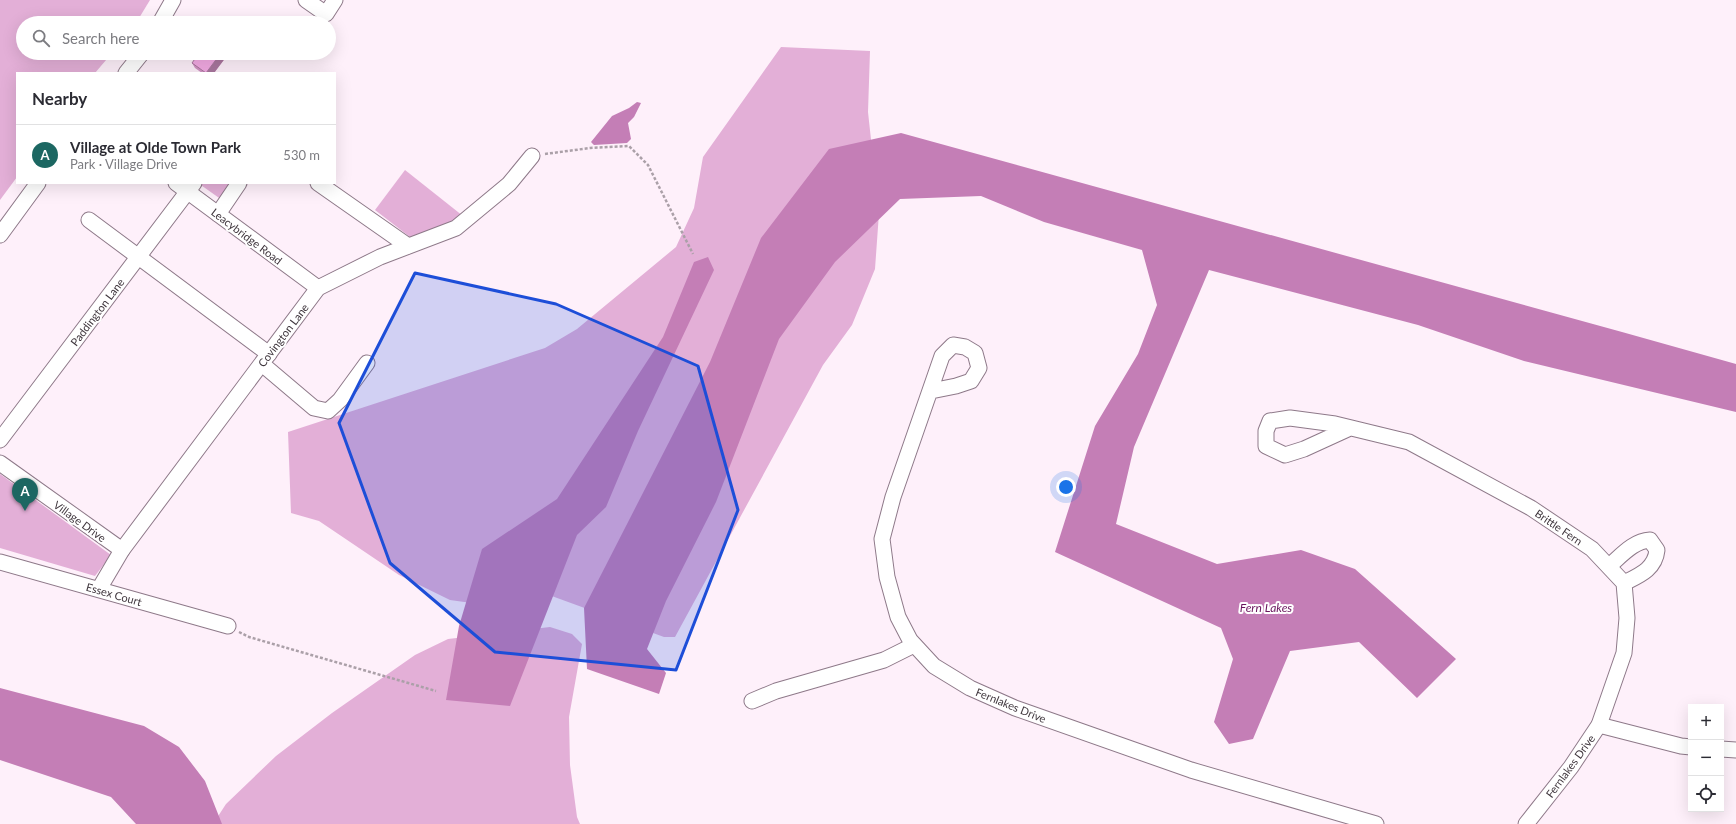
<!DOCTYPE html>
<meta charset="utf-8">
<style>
body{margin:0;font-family:Lato,sans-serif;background:#f2f2f3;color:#2b2b33}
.controls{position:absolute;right:12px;bottom:12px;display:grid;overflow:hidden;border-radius:0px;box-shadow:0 4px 16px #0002}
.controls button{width:36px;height:36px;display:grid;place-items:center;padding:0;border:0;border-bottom:1px solid #e1e1e2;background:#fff;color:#2b2b33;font:20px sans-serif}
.you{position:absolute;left:1066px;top:487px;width:14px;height:14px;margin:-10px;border:3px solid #fff;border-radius:50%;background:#1a73e8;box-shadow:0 0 0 6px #1a73e833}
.badge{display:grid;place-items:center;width:26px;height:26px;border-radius:50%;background:#1c6762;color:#fff;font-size:13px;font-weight:700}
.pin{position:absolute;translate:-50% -33px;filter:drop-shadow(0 1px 2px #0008)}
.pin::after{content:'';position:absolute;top:21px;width:14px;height:12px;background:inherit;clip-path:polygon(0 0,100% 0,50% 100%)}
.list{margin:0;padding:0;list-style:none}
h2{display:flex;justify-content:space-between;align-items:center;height:52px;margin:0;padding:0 16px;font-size:17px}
h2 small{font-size:13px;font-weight:400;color:#7c7c81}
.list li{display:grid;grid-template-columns:26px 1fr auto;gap:12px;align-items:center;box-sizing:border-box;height:60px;padding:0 16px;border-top:1px solid #e1e1e2}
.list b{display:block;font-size:15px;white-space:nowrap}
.list p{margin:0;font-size:13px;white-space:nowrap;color:#7c7c81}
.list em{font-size:13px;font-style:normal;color:#7c7c81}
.icon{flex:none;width:22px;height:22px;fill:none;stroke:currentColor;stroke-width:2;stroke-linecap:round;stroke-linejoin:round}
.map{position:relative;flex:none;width:1736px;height:824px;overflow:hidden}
.search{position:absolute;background:#fff;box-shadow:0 4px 16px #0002;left:16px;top:16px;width:320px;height:44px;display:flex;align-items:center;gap:10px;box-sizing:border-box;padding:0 14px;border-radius:22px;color:#7c7c81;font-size:15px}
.panel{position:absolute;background:#fff;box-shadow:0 4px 16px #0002;left:16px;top:72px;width:320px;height:112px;border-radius:0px}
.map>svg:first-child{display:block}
.green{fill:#e3afd7}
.water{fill:#c47eb6}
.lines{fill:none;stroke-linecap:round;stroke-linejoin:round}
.minor-casing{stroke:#8e7989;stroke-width:17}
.path{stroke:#aba0a8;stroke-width:2.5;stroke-dasharray:3 2;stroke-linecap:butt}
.minor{stroke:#fff;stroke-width:15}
.wall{fill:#d192c3}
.shaded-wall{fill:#aa779f}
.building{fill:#f3aae3;stroke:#aa779f}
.marked{fill:#1d4ed8;fill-opacity:0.2;stroke:#1d4ed8;stroke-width:3;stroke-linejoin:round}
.labels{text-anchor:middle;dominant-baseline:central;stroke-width:4;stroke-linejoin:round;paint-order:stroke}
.street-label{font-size:11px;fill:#3f363d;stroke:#fff}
.water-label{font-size:12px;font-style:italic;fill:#69155d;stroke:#fff}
</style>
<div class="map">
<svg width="1736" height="824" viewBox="0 0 1736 824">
<rect width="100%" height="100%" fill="#fef0fa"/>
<g class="green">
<path d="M0 0H150L136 23H23V53H112L95 73H17V177L0 200Z"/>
<path d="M781 47 870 51 868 112 879 213 875 269 852 325 823 365 675 637H664L549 595 486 605 450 600 399 575 319 521 291 513 288 432 545 348 577 329 676 247 694 208 703 157Z"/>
<path d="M405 170 463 216 426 239 410 237 375 210Z"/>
<path d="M198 183H233L222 200Z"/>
<path d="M0 474 111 555 95 576 0 548Z"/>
<path d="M550 627 572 634 582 644 569 717 570 765 577 817 580 824H213L226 804 276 756 332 713 415 655 448 639Z"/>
</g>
<g class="water">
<path d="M637 102 641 103 634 117 628 123 631 139 627 143 594 145 591 142 612 116 629 108Z"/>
<path d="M901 133 1622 332 1736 364V412L1524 361 1418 325 1209 270 1134 447 1116 524 1217 564 1301 550 1355 569 1456 659 1417 698 1359 642 1290 651 1253 739 1229 744 1214 722 1233 659 1221 628 1055 552 1095 426 1138 354 1157 305 1142 250 1044 222 981 196 900 199 835 262 779 339 716 502 666 601 647 649 666 673 659 694 587 669 584 608 710 362 761 238 829 149Z"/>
<path d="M708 257 714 270 638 431 606 507 577 535 510 706 446 700 459 626 482 549 557 499 663 337 694 262Z"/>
<path d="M0 688 144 726 179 747 205 781 222 824H136L111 797 0 760Z"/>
</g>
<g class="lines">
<defs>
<g id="minor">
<path d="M306 0 326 14 335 0"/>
<path d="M160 23 173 0"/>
<path d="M126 73 142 53"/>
<path d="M176 183 318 288"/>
<path d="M318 183 408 246"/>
<path d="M218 214 239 183"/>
<path d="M89 220 269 354"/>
<path d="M0 235 38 183"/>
<path d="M262 364 314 408 328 411 340 400 367 363"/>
<path d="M931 391 956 386 971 381 979 368 975 353 965 347 953 345 942 356 893 497 882 539 887 577 898 617 910 640 934 666 970 688 1015 708 1191 770 1376 824"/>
<path d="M1350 428 1304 449 1285 455 1266 446V431L1270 421 1290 418 1335 424 1409 442 1531 508 1592 549 1624 583 1627 618 1624 653 1599 725 1571 767 1526 824"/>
<path d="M0 440 194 183"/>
<path d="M0 463 122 550"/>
<path d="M0 562 228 626"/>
<path d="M1609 566C1621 556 1633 541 1650 540L1657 550C1655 569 1640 575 1624 583"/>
<path d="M99 589 122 550 318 288 380 257 456 228 509 184 532 156"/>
<path d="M752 701 776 691 884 660 914 645"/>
<path d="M1599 725 1681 746 1691 747"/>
<path d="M1721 749 1736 750"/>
</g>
</defs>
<use href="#minor" class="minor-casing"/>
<g class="path">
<path d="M545 154 590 148 629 146 648 165 693 254"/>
<path d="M239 632 249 637 436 691"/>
</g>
<use href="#minor" class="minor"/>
</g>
<path class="wall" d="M229 53 214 73H202L195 68 192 63Z"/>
<path class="shaded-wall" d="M221 53H229L214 73H206Z"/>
<g class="building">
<path d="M224 18 232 23H221Z"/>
<path d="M199 53H221L206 73 192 63Z"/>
</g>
<path class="marked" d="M415 273 556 304 698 366 738 510 676 670 495 652 390 563 339 423Z"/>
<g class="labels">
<g class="street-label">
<text transform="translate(247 236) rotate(37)">Leacybridge Road</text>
<text transform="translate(97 312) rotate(-53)">Paddington Lane</text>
<text transform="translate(283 335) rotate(-53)">Covington Lane</text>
<text transform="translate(80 521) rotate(36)">Village Drive</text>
<text transform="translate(1559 527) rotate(34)">Brittle Fern</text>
<text transform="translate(114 594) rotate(16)">Essex Court</text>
<text transform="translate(1011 705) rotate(22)">Fernlakes Drive</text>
<text transform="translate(1570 766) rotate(-54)">Fernlakes Drive</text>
</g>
<g class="water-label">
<text x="1266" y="607">Fern Lakes</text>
</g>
</g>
</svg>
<div class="controls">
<button>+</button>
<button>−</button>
<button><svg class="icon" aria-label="locate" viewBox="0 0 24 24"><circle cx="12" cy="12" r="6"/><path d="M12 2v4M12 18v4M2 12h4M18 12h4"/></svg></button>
</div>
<div class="you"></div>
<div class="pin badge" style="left:25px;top:511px">A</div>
<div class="search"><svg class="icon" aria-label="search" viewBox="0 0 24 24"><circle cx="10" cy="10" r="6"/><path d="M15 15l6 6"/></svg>Search here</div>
<section class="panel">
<h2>Nearby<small></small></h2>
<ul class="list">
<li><span class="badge">A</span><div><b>Village at Olde Town Park</b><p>Park · Village Drive</p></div><em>530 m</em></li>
</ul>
</section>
</div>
